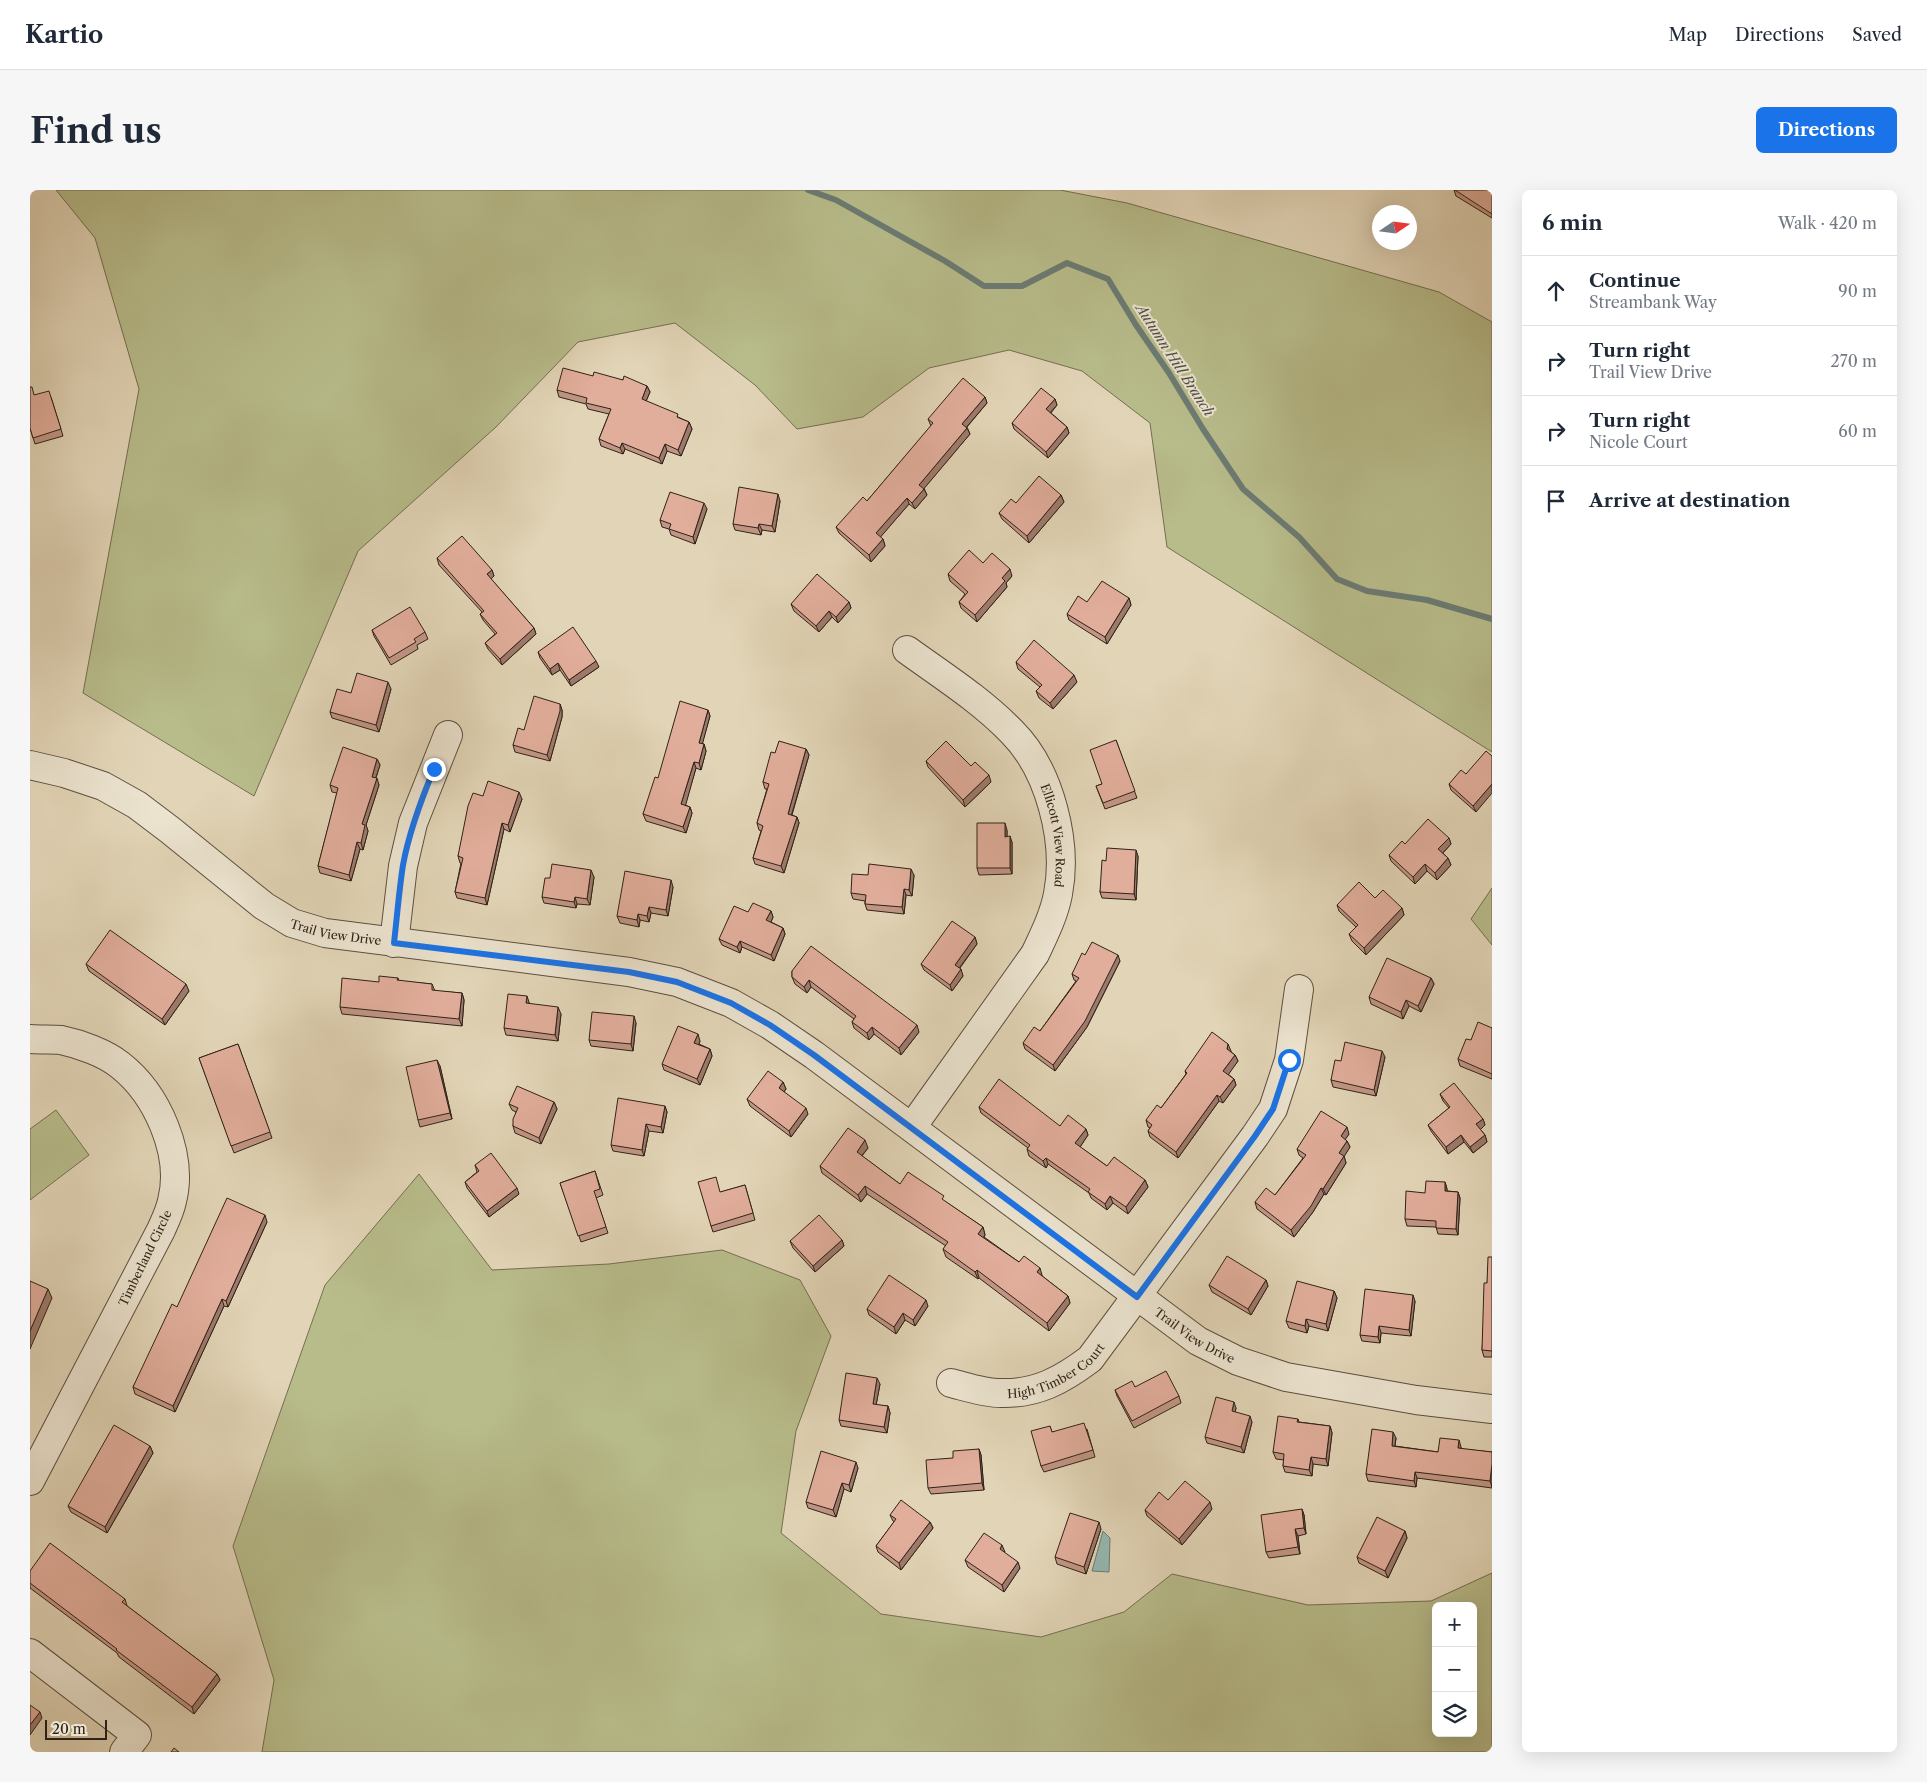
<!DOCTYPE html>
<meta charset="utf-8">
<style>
body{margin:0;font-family:"Libre Caslon Text",serif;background:#f6f6f7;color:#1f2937}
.controls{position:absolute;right:15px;bottom:15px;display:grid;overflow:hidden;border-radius:8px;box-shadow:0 5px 20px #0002}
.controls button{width:45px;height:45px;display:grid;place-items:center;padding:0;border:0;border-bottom:1px solid #e0e1e3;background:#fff;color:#1f2937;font:25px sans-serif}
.compass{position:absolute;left:1342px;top:15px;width:45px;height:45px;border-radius:50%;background:#fff;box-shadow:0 5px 20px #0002;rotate:77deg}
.scale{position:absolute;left:15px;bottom:12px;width:62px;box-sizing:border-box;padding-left:5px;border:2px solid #2f2217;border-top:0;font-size:14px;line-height:18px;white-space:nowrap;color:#2f2217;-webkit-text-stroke:4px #ece4d0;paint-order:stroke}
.stop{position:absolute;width:15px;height:15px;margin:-11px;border:4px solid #1a73e8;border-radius:50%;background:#fff}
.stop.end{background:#1a73e8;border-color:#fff;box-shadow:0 1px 5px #0008}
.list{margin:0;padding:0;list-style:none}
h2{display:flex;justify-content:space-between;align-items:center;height:65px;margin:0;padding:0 20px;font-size:21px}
h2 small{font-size:16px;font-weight:400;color:#747a83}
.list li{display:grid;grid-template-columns:32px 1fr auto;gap:15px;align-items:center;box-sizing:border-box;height:70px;padding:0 20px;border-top:1px solid #e0e1e3}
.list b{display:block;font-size:19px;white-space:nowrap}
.list p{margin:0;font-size:16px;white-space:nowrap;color:#747a83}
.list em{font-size:16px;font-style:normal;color:#747a83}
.icon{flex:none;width:28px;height:28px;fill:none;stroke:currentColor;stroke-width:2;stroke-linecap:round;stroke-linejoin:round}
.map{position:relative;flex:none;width:1462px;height:1562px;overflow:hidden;border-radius:8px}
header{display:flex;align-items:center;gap:30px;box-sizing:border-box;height:70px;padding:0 25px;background:#fff;border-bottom:1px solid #e0e1e3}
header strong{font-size:24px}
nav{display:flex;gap:28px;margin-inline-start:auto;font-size:18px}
.intro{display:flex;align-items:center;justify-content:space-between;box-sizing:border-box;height:120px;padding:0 30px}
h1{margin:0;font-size:35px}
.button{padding:12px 22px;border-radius:8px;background:#1a73e8;color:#fff;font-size:18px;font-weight:700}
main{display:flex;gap:30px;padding:0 30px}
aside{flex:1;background:#fff;border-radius:8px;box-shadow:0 5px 20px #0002}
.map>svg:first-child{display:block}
.green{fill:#b8bc8b;stroke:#746f51;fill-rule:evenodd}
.water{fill:#95b8b2;stroke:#6c7c74}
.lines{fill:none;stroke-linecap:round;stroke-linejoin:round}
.stream{stroke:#6c7c74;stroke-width:6}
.minor-casing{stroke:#5c4f3f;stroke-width:30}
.minor{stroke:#ece4d0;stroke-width:28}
.wall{fill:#c29686;stroke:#2f2217}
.shaded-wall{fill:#9e7a6d;stroke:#2f2217}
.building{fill:#e2ae9c;stroke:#2f2217}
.route{stroke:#1a73e8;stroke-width:6}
.labels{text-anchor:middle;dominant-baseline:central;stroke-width:4;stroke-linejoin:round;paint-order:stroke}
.street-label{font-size:12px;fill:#2f2217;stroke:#ece4d0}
.water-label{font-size:14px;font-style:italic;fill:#4e4f46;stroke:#ece4d0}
</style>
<header>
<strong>Kartio</strong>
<nav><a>Map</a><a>Directions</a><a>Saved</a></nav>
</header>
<div class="intro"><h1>Find us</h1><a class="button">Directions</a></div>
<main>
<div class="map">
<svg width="1462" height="1562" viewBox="0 0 1462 1562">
<rect width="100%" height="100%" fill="#e2d5b7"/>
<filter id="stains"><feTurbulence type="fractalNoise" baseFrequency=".004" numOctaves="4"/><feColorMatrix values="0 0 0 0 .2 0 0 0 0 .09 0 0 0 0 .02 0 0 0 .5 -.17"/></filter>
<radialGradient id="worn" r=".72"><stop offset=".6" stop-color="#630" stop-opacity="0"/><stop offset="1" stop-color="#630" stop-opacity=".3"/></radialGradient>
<g class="green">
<path d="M26 0H1030L1097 13 1409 102 1462 132V562L1137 357 1120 233 1052 181 979 160 899 178 833 227 767 239 725 195 645 133 548 152 466 237 328 361 224 606 53 503 109 199 65 48Z"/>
<path d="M1462 698V755L1441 729Z"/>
<path d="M26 920 59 965 0 1010V939Z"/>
<path d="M389 984 462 1080 579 1074 692 1060 770 1090 801 1146 766 1241 751 1343 851 1424 1011 1447 1094 1422 1142 1384 1278 1415 1401 1411 1462 1383V1562H232L244 1490 203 1356 295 1095ZM1406 1416H1443V1543H1406Z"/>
</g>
<path class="water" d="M1073 1341 1080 1348 1079 1382 1062 1381Z"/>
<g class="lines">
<path class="stream" d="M778 0 806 10 915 71 954 96H992L1037 73 1078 89 1106 135 1139 183 1173 239 1213 299 1269 347 1307 389 1337 401 1397 410 1462 429"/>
<defs>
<g id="minor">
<path id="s1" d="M877 460C913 486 951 510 982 542 1020 580 1038 652 1028 704 1024 725 1014 745 1005 764L882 937"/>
<path id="s2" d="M0 575 34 583 73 596 107 615 140 640 234 716 262 733 295 743 599 782 647 792 701 813 740 835 784 865 1168 1151 1208 1171 1256 1187 1386 1210 1462 1219"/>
<path d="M364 753 373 676 383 633 418 545"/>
<path d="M0 849C10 850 21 849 31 850 50 854 75 863 90 875 127 904 154 964 142 1011 140 1021 135 1031 131 1040L0 1291"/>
<path id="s3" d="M921 1193C937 1197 954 1203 971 1203 1007 1204 1032 1190 1060 1169L1225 946 1243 919 1259 870 1269 799"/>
<path d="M0 1463 107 1545 94 1562"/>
</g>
</defs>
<use href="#minor" class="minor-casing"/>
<use href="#minor" class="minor"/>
</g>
<g class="wall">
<path d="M1424 0H1462V28L1426 6Z"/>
<path d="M563 186 593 190 617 196 620 202 616 211 650 228 659 232 662 239 651 266 637 261 632 274 595 259 593 264 571 256 569 249 579 224 558 219 556 214 529 207 527 200Z"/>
<path d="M5 205 21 207 33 246 5 254 0 238Z"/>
<path d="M955 207 957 213 937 237 940 244 894 298 897 305 885 319 879 314 850 347 853 349 855 356 841 372 809 343 806 337 837 311 901 236 898 229Z"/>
<path d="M1025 209 1027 215 1021 223 1037 237 1039 243 1018 268 984 239 982 233Z"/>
<path d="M1031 305 1034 312 999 353 972 329 969 323 986 313Z"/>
<path d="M750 311 745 342 732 340 731 345 705 340 703 334Z"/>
<path d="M677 319 665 354 641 345 639 339 632 337 630 330Z"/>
<path d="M407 368 462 380 464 386 461 389 504 438 506 444 472 475 458 459 455 453 465 444 453 430 450 424 452 422 409 375Z"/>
<path d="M953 373 982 386 976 393 977 397 947 432 931 418 929 412 935 404 920 391 918 384Z"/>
<path d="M1099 408 1101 415 1077 454 1039 430 1037 424 1057 412Z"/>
<path d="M819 412 821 418 808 433 802 427 789 442 764 421 761 414Z"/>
<path d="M342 440 395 442 398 449 387 455 388 459 361 475 344 446Z"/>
<path d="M508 462 569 477 541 496 530 480 522 485 510 468Z"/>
<path d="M986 472 1047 492 1023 519 1009 508 1006 501 1010 497 988 479Z"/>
<path d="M361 499 349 542 302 528 300 522 321 503Z"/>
<path d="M530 514 532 520V527L520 571 485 562 483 555 494 540Z"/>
<path d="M678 520 680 526 672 554H674L676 561 671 580 666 578 655 615 660 617 662 623 656 643 616 631 613 624 628 588Z"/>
<path d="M1086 550 1107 608 1075 619 1066 596 1072 594Z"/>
<path d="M776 559 779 565 762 625 767 627 769 633 754 683 725 674 723 668 731 641 729 640 727 633 737 599H735L733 592 745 563Z"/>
<path d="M347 569 350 575 346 588 349 595 336 635 338 641 333 660 330 659 321 691 290 683 288 676 307 603 302 602 300 595Z"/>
<path d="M896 571 941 576 961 592 935 617 898 577Z"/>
<path d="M1436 584 1446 622 1421 600 1419 594Z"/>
<path d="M453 606 492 609 480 642 474 639 457 715 427 708 425 702 431 673H430L428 666Z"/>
<path d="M977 640V646L982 652V684L949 685 947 678Z"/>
<path d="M1419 648 1421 654 1413 663 1418 668 1421 675 1407 690 1397 681 1385 694 1361 671 1359 665 1375 654Z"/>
<path d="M1108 666 1106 710 1072 708 1070 702 1076 671Z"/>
<path d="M838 685H884L882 706 876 705 874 724 837 720 835 714V711L823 709 821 703Z"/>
<path d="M564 687 560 715 547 714 546 718 514 713 512 707Z"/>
<path d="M643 697 638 726 621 723 619 732 610 730 609 737 590 733 587 726Z"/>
<path d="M1345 708 1372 718 1374 725 1336 765 1322 751 1319 744 1326 737 1309 721 1307 715Z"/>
<path d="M741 721 743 727 741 732 753 738 755 744 744 771 712 757 710 763 692 755 689 749 718 722Z"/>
<path d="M945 747 947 754 930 778 933 786 922 801 894 780 891 774Z"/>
<path d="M1055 765 1090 771 1057 837 1025 881 995 859 993 853 1010 841 1046 791 1044 790 1042 784Z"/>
<path d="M56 774 159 801 135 835 59 781Z"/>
<path d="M762 781 889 842 871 865 844 844 839 850 824 838 822 832 824 829 781 797 777 803 765 794 762 787Z"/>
<path d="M368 788 369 791 402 794 405 801 432 803 434 810 432 836 312 824 310 817 349 792Z"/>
<path d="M1401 788 1404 794 1391 822 1379 816 1373 829 1341 814 1339 807Z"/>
<path d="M499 812V814L531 824 528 851 476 845 474 838Z"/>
<path d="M606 833 603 861 561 856 559 850Z"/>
<path d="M1462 838V889L1430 876 1428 869 1441 850Z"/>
<path d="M670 851 669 854 680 859 682 866 670 895 634 880 632 874Z"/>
<path d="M208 854 242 948 204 963 169 868Z"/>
<path d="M1201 861V862L1205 865 1208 871 1198 884 1204 889 1206 895 1193 913 1189 911 1148 968 1120 947 1118 941 1120 938 1118 937 1116 930 1131 918 1156 884 1155 881Z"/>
<path d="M1355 867 1346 906 1303 897 1301 890 1311 871Z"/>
<path d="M410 876 422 929 390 937 388 930Z"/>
<path d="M753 892 756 899 754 902 778 924 761 947 720 916 717 909Z"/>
<path d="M1410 904 1453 929 1455 935 1450 939 1455 945 1457 952 1443 963 1434 952 1418 964 1401 941 1398 935 1419 918 1413 911Z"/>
<path d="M524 912 527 919 511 954 485 943 483 936 486 922 482 920 479 914Z"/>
<path d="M635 916 637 922 633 943 619 941 614 966 583 961 581 955Z"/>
<path d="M949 917 1030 936 1056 939 1058 945 1050 957 1077 976 1115 990 1118 997 1098 1024 1083 1013 1077 1020 1061 1008 1059 1003 1018 974 1016 978 999 966 997 959 998 958 951 923Z"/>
<path d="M1319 944 1315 949 1317 951 1320 957 1314 966 1316 973 1296 1005 1294 1004 1283 1022 1264 1047 1227 1019 1225 1012 1245 1005 1273 968 1269 965 1267 959Z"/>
<path d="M838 958 832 966 870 994 916 1012 953 1037 955 1045 954 1047 989 1072 1012 1085V1086L1038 1106 1040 1113 1019 1141 949 1088 948 1089 916 1067 913 1059 916 1056 837 1004 831 1012 792 983 790 976Z"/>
<path d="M445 975 489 1004 459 1027 437 998 435 992 447 982Z"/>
<path d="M565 981 573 1005 566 1008 578 1043 551 1052 530 993Z"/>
<path d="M1415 992 1417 999V1001L1428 1002 1430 1008 1428 1045 1408 1044 1406 1037 1377 1036 1375 1029 1395 1003Z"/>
<path d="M715 995 725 1030 683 1042 681 1036 691 1002Z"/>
<path d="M237 1032 198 1117 194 1116 145 1222 105 1204 103 1197 147 1117Z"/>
<path d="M812 1050 814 1056 785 1082 763 1058 760 1051Z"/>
<path d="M1462 1067V1167H1454L1452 1160 1457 1093Z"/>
<path d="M1236 1090 1238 1096 1221 1125 1182 1102 1179 1095Z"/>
<path d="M1304 1101 1307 1108 1298 1141 1279 1136 1277 1143 1259 1138 1256 1131Z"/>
<path d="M1385 1111 1381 1146 1351 1143 1350 1153 1332 1151 1330 1145Z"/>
<path d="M898 1116 885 1136 875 1130 866 1144 839 1125 837 1119Z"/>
<path d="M850 1194 846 1215 858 1216 860 1223 857 1243 811 1236 809 1230Z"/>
<path d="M1105 1197 1149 1206 1151 1213 1104 1238 1087 1206 1085 1200Z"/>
<path d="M1206 1218 1205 1222 1222 1232 1214 1263 1177 1253 1175 1247Z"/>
<path d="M1268 1229 1269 1232 1300 1236 1302 1243 1298 1276 1283 1274 1282 1286 1255 1282 1253 1276 1254 1270 1246 1269 1243 1262Z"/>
<path d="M1020 1236 1022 1242 1057 1239 1065 1267 1014 1282 1011 1276Z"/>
<path d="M1366 1248 1365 1256 1408 1262 1431 1257V1259L1462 1262V1298L1387 1288 1386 1297 1338 1291 1336 1284Z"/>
<path d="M120 1256 123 1263 77 1343 41 1322 38 1316Z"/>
<path d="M949 1259 951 1265 954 1300 901 1304 898 1298 923 1268Z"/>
<path d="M828 1278 821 1302 814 1299 806 1327 778 1318 776 1312Z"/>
<path d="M1138 1310 1182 1319 1152 1355 1117 1326 1115 1320Z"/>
<path d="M1272 1319 1274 1325 1276 1344 1268 1346 1270 1364 1239 1368 1236 1362Z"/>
<path d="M860 1325 900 1332 903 1338 871 1380 848 1362 846 1356 864 1332 863 1331Z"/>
<path d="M1071 1339 1056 1384 1027 1374 1025 1367Z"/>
<path d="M1375 1341 1377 1348 1358 1388 1329 1373 1327 1367Z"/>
<path d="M974 1362 990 1378 974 1402 938 1377 935 1370 975 1362Z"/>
<path d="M0 1381 95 1409 97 1416 187 1484 190 1490 164 1524 89 1467 87 1463 0 1398Z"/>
</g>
<g class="shaded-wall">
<path d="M617 196 620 202 614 216 612 209Z"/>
<path d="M955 207 957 213 934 240 932 234Z"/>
<path d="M1025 209 1027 215 1018 225 1016 219Z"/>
<path d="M659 232 662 239 651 266 648 260Z"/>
<path d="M1037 237 1039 243 1018 268 1016 262Z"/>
<path d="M937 238 940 244 892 301 889 295Z"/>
<path d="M592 253 595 259 593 264 590 258Z"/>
<path d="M635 254 637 261 632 274 629 268Z"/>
<path d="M894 299 897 305 885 319 882 313Z"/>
<path d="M748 304 750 311 745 342 742 336Z"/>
<path d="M1031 305 1034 312 999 353 997 346Z"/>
<path d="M877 308 879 314 848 350 846 343Z"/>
<path d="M674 313 677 319 665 354 663 347Z"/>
<path d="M729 334 732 340 731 345 728 338Z"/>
<path d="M853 349 855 356 841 372 839 365Z"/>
<path d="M980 379 982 386 976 393 977 397 947 432 945 425 972 388Z"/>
<path d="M462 380 464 386 459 391 457 384Z"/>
<path d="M1099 408 1101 415 1077 454 1075 447Z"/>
<path d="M819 412 821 418 808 433 806 427Z"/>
<path d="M799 421 802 427 789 442 786 436Z"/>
<path d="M504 438 506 444 472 475 470 469Z"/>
<path d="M566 471 569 477 541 496 539 490Z"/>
<path d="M528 473 530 480 522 485 520 479Z"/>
<path d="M1044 485 1047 492 1023 519 1020 513Z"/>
<path d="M358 492 361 499 349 542 346 535Z"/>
<path d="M530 514 532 520V527L520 571 517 565Z"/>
<path d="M678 520 680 526 671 559 669 553Z"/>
<path d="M674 554 676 561 671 580 669 573Z"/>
<path d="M776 559 779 565 760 630 758 624Z"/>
<path d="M347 569 350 575 344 593 342 587Z"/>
<path d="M664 572 666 578 654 621 651 614Z"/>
<path d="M959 585 961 592 935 617 933 610Z"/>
<path d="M347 588 349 595 336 635 338 641 333 660 331 653 332 634Z"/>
<path d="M1462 594V603L1446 622 1443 616Z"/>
<path d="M489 602 492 609 480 642 478 635Z"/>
<path d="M660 617 662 623 656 643 653 637Z"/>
<path d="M767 627 769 633 754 683 751 676Z"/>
<path d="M472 633 474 639 457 715 455 708Z"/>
<path d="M975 633 977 640V653L975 647Z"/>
<path d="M980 646 982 652V684L980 678Z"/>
<path d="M1419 648 1421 654 1410 666 1408 659Z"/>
<path d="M327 652 330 659 321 691 319 685Z"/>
<path d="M1106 660 1108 666 1106 710 1104 704Z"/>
<path d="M1418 668 1421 675 1407 690 1405 683Z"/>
<path d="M1395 674 1397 681 1385 694 1383 687Z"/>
<path d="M881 679 884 685 882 706 879 700Z"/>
<path d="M561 680 564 687 560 715 557 709Z"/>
<path d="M641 690 643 697 638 726 636 720Z"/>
<path d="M874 699 876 705 874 724 872 717Z"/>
<path d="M545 707 547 714 546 718 544 712Z"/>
<path d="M619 717 621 723 619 732 617 726Z"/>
<path d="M1372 718 1374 725 1336 765 1334 758Z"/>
<path d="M741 721 743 727 739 737 736 730Z"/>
<path d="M608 724 610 730 609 737 607 730Z"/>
<path d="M753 738 755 744 744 771 741 765Z"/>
<path d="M945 747 947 754 927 781 925 775Z"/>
<path d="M710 751 712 757 710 763 707 757Z"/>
<path d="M1088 765 1090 771 1057 837 1025 881 1023 875Z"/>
<path d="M931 779 933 786 922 801 920 795Z"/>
<path d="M1401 788 1404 794 1391 822 1388 816Z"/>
<path d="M779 790 781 797 777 803 774 797Z"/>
<path d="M156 794 159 801 135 835 132 829Z"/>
<path d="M432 803 434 810 432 836 429 829Z"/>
<path d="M497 806 499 812 498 820 496 813Z"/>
<path d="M1376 810 1379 816 1373 829 1371 822Z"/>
<path d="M528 817 531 824 528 851 525 845Z"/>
<path d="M604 826 606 833 603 861 601 854Z"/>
<path d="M887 835 889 842 871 865 869 858Z"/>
<path d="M842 837 844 844 839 850 837 843Z"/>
<path d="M668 844 670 851 667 859 664 853Z"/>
<path d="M1198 854 1201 861 1199 865 1197 859Z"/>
<path d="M680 859 682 866 670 895 667 889Z"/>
<path d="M1352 861 1355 867 1346 906 1344 900Z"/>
<path d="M1205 865 1208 871 1196 888 1193 881Z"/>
<path d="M407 870 410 876 422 929 420 923Z"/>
<path d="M1204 889 1206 895 1193 913 1190 907Z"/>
<path d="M753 892 756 899 751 905 749 898Z"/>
<path d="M1187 905 1189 911 1148 968 1146 962Z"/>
<path d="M524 912 527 919 511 954 509 948Z"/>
<path d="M635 916 637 922 633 943 631 937Z"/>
<path d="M776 918 778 924 761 947 759 941Z"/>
<path d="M1453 929 1455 935 1449 941 1446 934Z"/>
<path d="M616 934 619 941 614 966 612 960Z"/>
<path d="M1317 937 1319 944 1313 953 1311 946Z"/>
<path d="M1056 939 1058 945 1048 960 1045 953Z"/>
<path d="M1431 945 1434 952 1418 964 1416 957Z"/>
<path d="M1455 945 1457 952 1443 963 1440 957Z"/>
<path d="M835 950 838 958 829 969 827 962Z"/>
<path d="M1317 951 1320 957 1312 970 1309 963Z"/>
<path d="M1314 966 1316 973 1296 1005 1293 999Z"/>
<path d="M1016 968 1018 974 1016 978 1013 971Z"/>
<path d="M1115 990 1118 997 1098 1024 1096 1017Z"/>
<path d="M1415 992 1417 999V1007L1415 1001Z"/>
<path d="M835 996 837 1004 831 1012 828 1005Z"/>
<path d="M487 998 489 1004 459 1027 457 1021Z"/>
<path d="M1291 998 1294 1004 1283 1022 1264 1047 1261 1040Z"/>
<path d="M1428 1002 1430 1008 1428 1045 1426 1039Z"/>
<path d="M1080 1006 1083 1013 1077 1020 1075 1014Z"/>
<path d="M235 1025 237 1032 198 1117 196 1111Z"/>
<path d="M953 1037 955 1045 951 1051 948 1044Z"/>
<path d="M812 1050 814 1056 785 1082 783 1076Z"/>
<path d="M1010 1078 1012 1085 1009 1090 1007 1082Z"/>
<path d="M947 1080 949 1088 948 1089 945 1082Z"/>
<path d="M1236 1090 1238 1096 1221 1125 1218 1119Z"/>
<path d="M18 1099 22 1108 0 1159V1141Z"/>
<path d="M1304 1101 1307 1108 1298 1141 1296 1134Z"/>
<path d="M1383 1105 1385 1111 1381 1146 1379 1140Z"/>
<path d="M1038 1106 1040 1113 1019 1141 1017 1133Z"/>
<path d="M192 1109 194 1116 145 1222 143 1216Z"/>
<path d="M896 1110 898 1116 885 1136 883 1130Z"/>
<path d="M873 1123 875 1130 866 1144 864 1137Z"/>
<path d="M1276 1129 1279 1136 1277 1143 1275 1136Z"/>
<path d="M1349 1136 1351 1143 1350 1153 1348 1147Z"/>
<path d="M847 1188 850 1194 845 1221 843 1214Z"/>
<path d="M1204 1212 1206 1218 1204 1227 1202 1221Z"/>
<path d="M858 1216 860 1223 857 1243 854 1237Z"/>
<path d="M1220 1226 1222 1232 1214 1263 1211 1257Z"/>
<path d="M1300 1236 1302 1243 1298 1276 1296 1269Z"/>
<path d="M1363 1242 1366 1248 1364 1262 1362 1256Z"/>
<path d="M1429 1250 1431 1257 1430 1265 1428 1258Z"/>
<path d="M120 1256 123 1263 77 1343 75 1337Z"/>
<path d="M949 1259 951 1265 954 1300 952 1293Z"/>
<path d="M1281 1267 1283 1274 1282 1286 1279 1280Z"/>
<path d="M826 1272 828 1278 821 1302 819 1295Z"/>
<path d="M1462 1274V1297L1460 1291Z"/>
<path d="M1385 1282 1387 1288 1386 1297 1384 1291Z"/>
<path d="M812 1293 814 1299 806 1327 803 1320Z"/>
<path d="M1180 1312 1182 1319 1152 1355 1149 1349Z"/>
<path d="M1272 1319 1274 1325 1276 1344 1274 1338Z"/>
<path d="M900 1332 903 1338 871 1380 869 1373Z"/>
<path d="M1069 1332 1071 1339 1056 1384 1054 1377Z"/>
<path d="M1265 1339 1268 1346 1270 1364 1268 1357Z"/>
<path d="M1375 1341 1377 1348 1358 1388 1355 1381Z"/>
<path d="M972 1355 975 1362 972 1365 970 1359Z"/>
<path d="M988 1372 990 1378 974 1402 972 1395Z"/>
<path d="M187 1484 190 1490 164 1524 162 1517Z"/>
<path d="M10 1522 12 1528 0 1545V1535Z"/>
</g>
<g class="building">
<path d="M1425 0H1462V24Z"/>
<path d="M533 178 563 186 564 182 593 190 594 186 617 196 612 209 648 224 647 227 659 232 648 260 635 254 629 268 592 253 590 258 569 249 581 219 556 213 557 208 527 200Z"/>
<path d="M933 188 955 207 932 234 937 238 889 295 894 299 882 313 877 308 846 343 853 349 839 365 806 337 833 307 837 311 903 233 898 229Z"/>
<path d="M0 197H2L4 205 19 201 31 239 3 248 0 238Z"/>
<path d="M1011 198 1025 209 1016 219 1037 237 1016 262 982 233Z"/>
<path d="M1009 286 1031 305 997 346 969 323 981 309 986 313Z"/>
<path d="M709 297 748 304 742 336 729 334 728 338 703 334Z"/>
<path d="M640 302 674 313 663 347 639 339 641 334 630 330Z"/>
<path d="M432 346 462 380 457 384 504 438 470 469 455 453 467 443 450 424 454 421 407 368Z"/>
<path d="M939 360 953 373 962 363 980 379 972 388 975 391 945 425 929 412 938 402 918 384Z"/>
<path d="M787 384 819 412 806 427 799 421 786 436 761 414Z"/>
<path d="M1072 391 1099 408 1075 447 1037 424 1048 406 1057 412Z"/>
<path d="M380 417 395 442 384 449 386 452 359 468 342 440Z"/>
<path d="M543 437 566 471 539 490 528 473 520 479 508 462Z"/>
<path d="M1004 450 1044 485 1020 513 1006 501 1012 495 986 472Z"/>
<path d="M327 483 358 492 346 535 300 522 307 499 321 503Z"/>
<path d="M504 506 530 514V521L517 565 483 555 488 538 494 540Z"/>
<path d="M650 511 678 520 669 553 674 554 669 573 664 572 651 614 660 617 653 637 613 624 625 587 628 588Z"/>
<path d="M1086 550 1105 601 1073 613 1066 596 1072 594 1060 560Z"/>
<path d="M749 551 776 559 758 624 767 627 751 676 723 668 733 636 727 633 739 594 733 592 741 562 745 563Z"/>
<path d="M916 551 941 576 945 572 959 585 933 610 896 571Z"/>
<path d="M313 557 347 569 342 587 347 588 332 634 335 635 331 653 327 652 319 685 288 676 308 598 300 595Z"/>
<path d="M1456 561 1462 566V594L1443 616 1419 594 1431 580 1436 584Z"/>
<path d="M458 591 489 602 478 635 472 633 455 708 425 702 433 668 428 666 438 616 443 603 453 606Z"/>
<path d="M1398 629 1419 648 1408 659 1418 668 1405 683 1395 674 1383 687 1359 665 1372 651 1375 654Z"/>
<path d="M947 633H975V647L980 646V678H947Z"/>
<path d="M1077 658 1106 660 1104 704 1070 702 1072 670 1076 671Z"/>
<path d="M522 674 561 680 557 709 545 707 544 712 512 707 515 688H520Z"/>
<path d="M839 674 881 679 879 700 874 699 872 717 835 714 836 705 821 703 822 684 838 685Z"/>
<path d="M595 681 641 690 636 720 619 717 617 726 608 724 607 730 587 726Z"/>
<path d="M1329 692 1345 708 1353 700 1372 718 1334 758 1319 744 1328 735 1307 715Z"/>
<path d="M723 713 741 721 736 730 753 738 741 765 710 751 707 757 689 749 704 716 718 722Z"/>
<path d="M922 731 945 747 925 775 931 779 920 795 891 774Z"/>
<path d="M80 740 156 794 132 829 56 774Z"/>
<path d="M1062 752 1088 765 1055 831 1023 875 993 853 1004 837 1010 841 1049 788 1042 784 1052 763 1055 765Z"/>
<path d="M781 756 887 835 869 858 842 837 837 843 822 832 826 826 779 790 774 797 762 787V781Z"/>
<path d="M1357 768 1401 788 1388 816 1376 810 1371 822 1339 807Z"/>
<path d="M349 786 368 788 367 790 402 794V800L432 803 429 829 310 817 312 788 349 792Z"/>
<path d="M478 804 497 806 496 813 528 817 525 845 474 838Z"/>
<path d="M562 822 604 826 601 854 559 850Z"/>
<path d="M1448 832 1462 838V884L1428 869 1436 849 1441 850Z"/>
<path d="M648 836 668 844 664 853 680 859 667 889 632 874Z"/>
<path d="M1182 842 1198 854 1197 859 1205 865 1193 881 1204 889 1190 907 1187 905 1146 962 1118 941 1122 935 1116 930 1127 915 1131 918 1157 883 1155 881Z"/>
<path d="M1315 852 1352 861 1344 900 1301 890 1305 870 1311 871Z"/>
<path d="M208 854 240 942 201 956 169 868Z"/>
<path d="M407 870 420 923 388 930 376 877Z"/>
<path d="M738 881 753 892 749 898 776 918 759 941 717 909Z"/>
<path d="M969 889 1030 936 1038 925 1056 939 1045 953 1077 976 1084 967 1115 990 1096 1017 1080 1006 1075 1014 1058 1002 1060 999 1016 968 1013 971 997 959 1000 955 949 917Z"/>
<path d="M1424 893 1453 929 1446 934 1455 945 1440 957 1431 945 1416 957 1398 935 1420 917 1410 904Z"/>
<path d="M487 896 524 912 509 948 483 936V929L488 918 479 914Z"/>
<path d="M588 908 635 916 631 937 616 934 612 960 581 955Z"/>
<path d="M1291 921 1317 937 1311 946 1317 951 1309 963 1314 966 1293 999 1291 998 1281 1016 1261 1040 1225 1012 1236 998 1245 1005 1276 965 1267 959Z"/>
<path d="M818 938 835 950 827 962 870 994 878 982 914 1006 912 1009 953 1037 948 1044 989 1072 994 1066 1010 1078 1007 1082 1038 1106 1017 1133 947 1080 945 1082 913 1059 918 1052 835 996 828 1005 790 976Z"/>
<path d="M461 963 487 998 457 1021 435 992 449 981 445 975Z"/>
<path d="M565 981 570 999 564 1001 576 1037 548 1046 530 993Z"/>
<path d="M686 987 690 1002 715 995 723 1023 681 1036 668 992Z"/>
<path d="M1396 991 1415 992V1001L1428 1002 1426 1039 1406 1038V1031L1375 1029 1376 1001 1395 1003Z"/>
<path d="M197 1008 235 1025 196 1111 192 1109 143 1216 103 1197 142 1114 147 1117Z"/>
<path d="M789 1025 812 1050 783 1076 760 1051Z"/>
<path d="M1197 1066 1236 1090 1218 1119 1179 1095Z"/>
<path d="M1458 1067H1462V1161L1452 1160 1454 1093H1457Z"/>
<path d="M859 1085 896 1110 883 1130 873 1123 864 1137 837 1119Z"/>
<path d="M0 1091 18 1099 0 1141Z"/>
<path d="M1267 1091 1304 1101 1296 1134 1276 1129 1275 1136 1256 1131Z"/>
<path d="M1335 1099 1383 1105 1379 1140 1349 1136 1348 1147 1330 1145Z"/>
<path d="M1136 1181 1149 1206 1102 1231 1085 1200 1102 1191 1105 1197Z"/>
<path d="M816 1183 847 1188 843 1214 858 1216 854 1237 809 1230Z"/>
<path d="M1186 1207 1204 1212 1202 1221 1220 1226 1211 1257 1175 1247Z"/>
<path d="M1248 1226 1268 1229 1267 1232 1300 1236 1296 1269 1281 1267 1279 1280 1253 1276 1254 1264 1243 1262Z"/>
<path d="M1054 1233 1063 1260 1011 1276 1001 1241 1020 1236 1022 1242Z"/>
<path d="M84 1235 120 1256 75 1337 38 1316Z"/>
<path d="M1342 1239 1363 1242 1362 1256 1408 1262 1410 1248 1429 1250 1428 1258 1462 1262V1274L1460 1291 1385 1282 1384 1291 1336 1284Z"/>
<path d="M949 1259 952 1293 898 1298 896 1270 923 1268V1261Z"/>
<path d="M791 1261 826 1272 819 1295 812 1293 803 1320 776 1312Z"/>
<path d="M1155 1291 1180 1312 1149 1349 1115 1320 1129 1302 1138 1310Z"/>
<path d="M871 1310 900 1332 869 1373 846 1356 866 1329 860 1325Z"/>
<path d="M1272 1319 1274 1338 1265 1339 1268 1357 1236 1362 1231 1325Z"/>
<path d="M1040 1323 1069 1332 1054 1377 1025 1367Z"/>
<path d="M1347 1327 1375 1341 1355 1381 1327 1367Z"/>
<path d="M954 1343 972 1355 970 1359 988 1372 972 1395 935 1370Z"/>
<path d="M20 1353 95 1409 92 1412 187 1484 162 1517 86 1460 87 1459 0 1393V1381Z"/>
<path d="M0 1515 10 1522 0 1535Z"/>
<path d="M144 1558 149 1562H141Z"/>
</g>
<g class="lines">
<path class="route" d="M404 579C391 610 379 642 373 675 369 701 367 727 364 753L599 782 647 792 701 813 740 835 784 865 1107 1107 1225 946 1243 919 1259 870"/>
</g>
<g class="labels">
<g class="street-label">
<text stroke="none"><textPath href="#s1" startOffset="248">Ellicott View Road</textPath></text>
<text stroke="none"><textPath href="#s2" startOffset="355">Trail View Drive</textPath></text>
<text transform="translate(115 1068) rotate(-64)">Timberland Circle</text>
<text stroke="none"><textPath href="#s2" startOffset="1329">Trail View Drive</textPath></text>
<text stroke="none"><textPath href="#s3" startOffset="112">High Timber Court</textPath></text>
</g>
<g class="water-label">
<text transform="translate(1145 170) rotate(57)">Autumn Hill Branch</text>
</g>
</g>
<rect width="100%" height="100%" filter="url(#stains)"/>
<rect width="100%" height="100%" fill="url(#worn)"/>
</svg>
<div class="controls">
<button>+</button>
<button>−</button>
<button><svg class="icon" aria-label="layers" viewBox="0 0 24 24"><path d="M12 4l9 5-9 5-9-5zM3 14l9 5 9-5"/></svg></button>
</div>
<svg class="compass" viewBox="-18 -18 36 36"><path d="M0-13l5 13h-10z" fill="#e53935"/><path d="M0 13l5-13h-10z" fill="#747a83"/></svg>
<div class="scale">20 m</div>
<div class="stop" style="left:1259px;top:870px"></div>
<div class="stop end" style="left:404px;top:579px"></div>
</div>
<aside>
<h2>6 min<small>Walk · 420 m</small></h2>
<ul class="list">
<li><svg class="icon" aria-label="ahead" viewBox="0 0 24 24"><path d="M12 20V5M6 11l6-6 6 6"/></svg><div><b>Continue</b><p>Streambank Way</p></div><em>90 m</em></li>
<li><svg class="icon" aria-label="right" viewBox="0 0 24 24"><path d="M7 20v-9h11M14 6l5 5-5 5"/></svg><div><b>Turn right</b><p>Trail View Drive</p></div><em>270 m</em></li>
<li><svg class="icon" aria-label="right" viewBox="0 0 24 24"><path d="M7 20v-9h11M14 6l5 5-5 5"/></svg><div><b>Turn right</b><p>Nicole Court</p></div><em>60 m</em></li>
<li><svg class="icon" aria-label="arrive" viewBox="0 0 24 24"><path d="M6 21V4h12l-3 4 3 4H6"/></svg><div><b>Arrive at destination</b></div></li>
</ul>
</aside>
</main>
